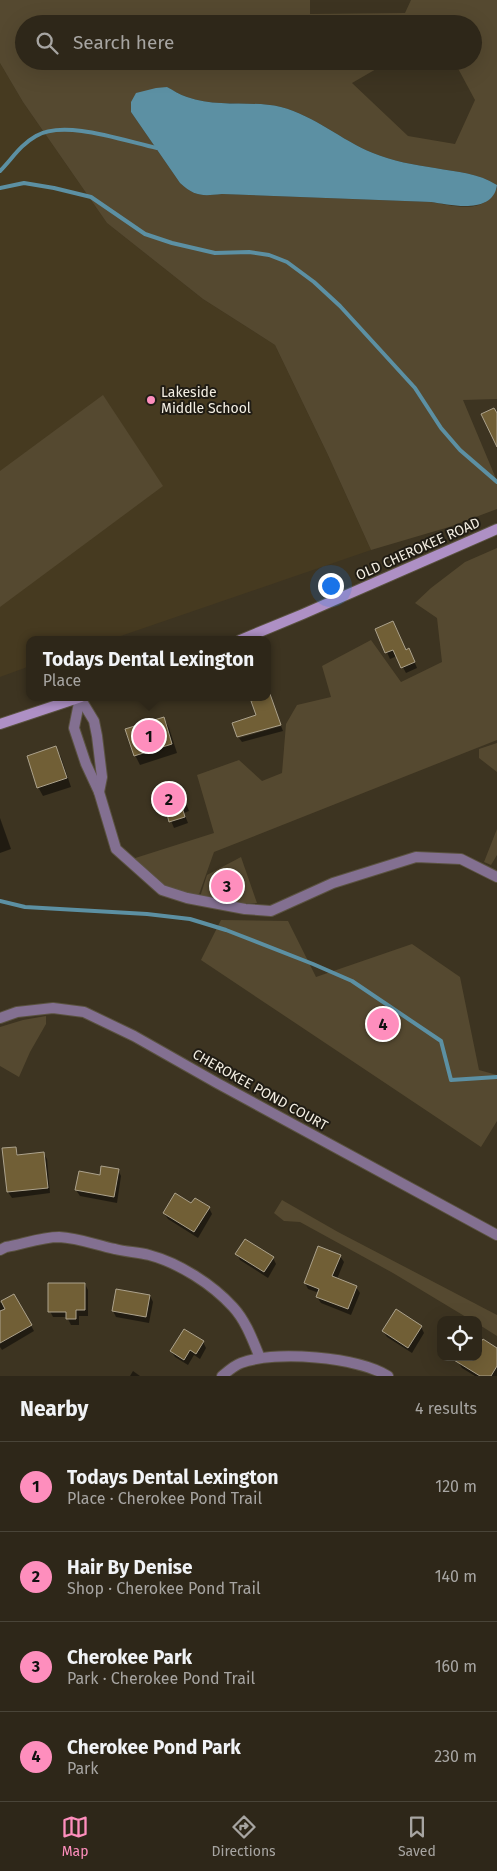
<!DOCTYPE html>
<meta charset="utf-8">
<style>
body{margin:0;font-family:"Fira Sans",sans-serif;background:#3a3326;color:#f1f3f6}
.controls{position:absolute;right:15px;bottom:15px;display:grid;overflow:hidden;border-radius:10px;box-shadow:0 5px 20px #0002}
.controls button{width:45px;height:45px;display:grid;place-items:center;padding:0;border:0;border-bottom:1px solid #494438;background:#2e2719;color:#f1f3f6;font:25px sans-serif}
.you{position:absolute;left:330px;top:585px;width:18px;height:18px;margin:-12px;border:4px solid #fff;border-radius:50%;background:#1a73e8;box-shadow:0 0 0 8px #1a73e833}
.badge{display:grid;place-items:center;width:32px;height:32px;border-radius:50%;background:#fe8ebd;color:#111;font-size:16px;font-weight:700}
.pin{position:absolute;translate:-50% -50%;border:2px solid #fff;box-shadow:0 1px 5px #0006}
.popup{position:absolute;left:26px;top:636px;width:245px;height:65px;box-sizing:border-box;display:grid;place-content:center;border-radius:10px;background:#2e2719;filter:drop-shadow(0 1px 4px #0005);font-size:16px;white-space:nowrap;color:#a7a5a2}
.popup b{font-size:19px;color:#f1f3f6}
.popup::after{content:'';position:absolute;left:50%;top:100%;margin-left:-10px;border:10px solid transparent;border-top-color:#2e2719}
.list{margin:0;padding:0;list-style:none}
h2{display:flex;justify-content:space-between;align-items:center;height:65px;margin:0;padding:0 20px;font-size:21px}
h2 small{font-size:16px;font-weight:400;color:#a7a5a2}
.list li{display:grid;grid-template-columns:32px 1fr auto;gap:15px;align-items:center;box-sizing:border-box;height:90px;padding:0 20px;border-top:1px solid #494438}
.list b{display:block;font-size:19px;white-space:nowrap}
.list p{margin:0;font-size:16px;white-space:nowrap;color:#a7a5a2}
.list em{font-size:16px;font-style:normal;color:#a7a5a2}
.icon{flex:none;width:28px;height:28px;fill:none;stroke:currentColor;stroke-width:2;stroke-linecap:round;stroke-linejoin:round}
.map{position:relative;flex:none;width:497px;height:1376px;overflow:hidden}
.search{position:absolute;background:#2e2719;box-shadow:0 5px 20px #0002;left:15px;right:15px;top:15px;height:55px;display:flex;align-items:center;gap:12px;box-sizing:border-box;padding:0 18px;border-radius:28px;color:#a7a5a2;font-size:19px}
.sheet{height:425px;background:#2e2719}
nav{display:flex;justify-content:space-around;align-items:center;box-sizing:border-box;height:70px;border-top:1px solid #494438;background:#2e2719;font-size:14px;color:#a7a5a2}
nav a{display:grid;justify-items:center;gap:2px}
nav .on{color:#fe8ebd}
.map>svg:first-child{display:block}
.built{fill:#463a20}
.green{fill:#554930;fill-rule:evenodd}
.water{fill:#5c90a3}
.shadow{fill:#0007}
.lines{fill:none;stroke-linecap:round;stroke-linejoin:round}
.stream{stroke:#5c90a3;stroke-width:4}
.building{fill:#715f36;stroke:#aca28c}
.street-casing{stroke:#5a5240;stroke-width:12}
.secondary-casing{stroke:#5a5240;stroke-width:12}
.street{stroke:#837091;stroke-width:10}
.secondary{stroke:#ae90c5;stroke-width:10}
.poi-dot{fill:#fe8ebd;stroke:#201c14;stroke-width:2}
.labels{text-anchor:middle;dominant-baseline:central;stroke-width:4;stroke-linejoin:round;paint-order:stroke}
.poi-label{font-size:14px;fill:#f4efe3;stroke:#201c14;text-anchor:start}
.street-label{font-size:14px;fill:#f4efe3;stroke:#201c14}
</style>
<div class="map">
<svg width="497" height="1376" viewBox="0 0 497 1376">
<rect width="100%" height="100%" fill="#3d3421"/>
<path class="built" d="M0 63 23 102 107 223 203 299 275 345 328 455 371 550 109 640H30V666L0 677Z"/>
<g class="green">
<path d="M0 0H310V14L405 13 411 0H497V185C478 173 458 172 435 168 415 165 392 161 373 153 341 140 315 116 281 107 251 100 217 108 187 97 180 95 173 90 166 87L131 112 180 183C195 197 203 196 222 194L431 202C449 205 476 213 490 198 493 196 495 191 497 188V399L463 400 497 481V509L449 527 371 550 328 455 275 345 203 299 107 223 23 102 0 63ZM24 24H473V61H454L475 100 455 144 408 136 352 83 390 61H24Z"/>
<path d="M103 395 163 486 0 607V471Z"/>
<path d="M497 548V740L214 852 197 900 162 890 129 860 214 833 197 775 239 760 262 781 282 773 286 724 297 705 331 697 322 666 371 640 401 682 442 662 437 618 415 603 431 588 465 562Z"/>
<path d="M497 743V772L479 758V749Z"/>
<path d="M497 829V855L491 865 484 862Z"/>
<path d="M241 857 257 903H242L200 897 207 875Z"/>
<path d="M221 920 288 921 316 977 412 944 460 977 479 1070 497 1075V1121L481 1147 201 960Z"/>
<path d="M46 1016V1024L30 1052 19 1077 0 1066V1027L23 1020Z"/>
<path d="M282 1200 338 1232 497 1315V1336L478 1324V1320H471L393 1273 300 1222 284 1221 274 1213Z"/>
</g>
<path class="water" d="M167 87C173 90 180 95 187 97 217 108 251 100 281 107 315 116 341 140 373 153 392 161 415 165 435 168 458 172 478 173 497 185 493 215 451 205 431 202L222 194C203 196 195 197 180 183L131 112V102L136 93 156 88Z"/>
<g class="shadow">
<path d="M377 630 412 656 417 668 406 673 397 656 390 659Z"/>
<path d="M164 718 169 728 177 753 140 765 135 755Z"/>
<path d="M281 726 283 731 242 742 239 738Z"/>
<path d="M56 748 61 757 71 787 43 796 38 787Z"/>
<path d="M180 788 189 811 184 813 188 823 174 828 169 816 164 817 161 811Z"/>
<path d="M0 818 11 849 0 853Z"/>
<path d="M15 1148 19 1156 43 1153 47 1159 50 1193 12 1198 8 1192Z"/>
<path d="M118 1170 121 1176 117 1203 80 1196 76 1190 101 1176Z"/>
<path d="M192 1205 209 1208 212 1214 198 1238 168 1219 164 1213Z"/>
<path d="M237 1254 273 1258 276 1264 268 1278 240 1260Z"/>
<path d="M340 1256 344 1262 337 1279 356 1287 360 1293 351 1315 321 1303 317 1297 319 1293 308 1289 305 1283Z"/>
<path d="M85 1284 88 1290V1316H79V1325H71L67 1317H53L50 1311Z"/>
<path d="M14 1295 34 1331 2 1350 0 1347V1303Z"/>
<path d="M150 1296 153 1302 149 1323 116 1317 113 1311Z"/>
<path d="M421 1327 424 1333 412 1353 387 1337 383 1331Z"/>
<path d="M203 1342 206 1348 200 1359 194 1355 188 1365 175 1357 171 1351Z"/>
<path d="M497 1349V1376H475L462 1368 458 1362 478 1357Z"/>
<path d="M133 1371 140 1376H130Z"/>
</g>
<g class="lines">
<g class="stream">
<path d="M0 171C12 159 20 145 36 136 64 119 125 141 157 148"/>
<path d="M0 188 24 183 54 188 91 197 145 234 172 243 215 253 249 252 269 255 287 262 314 282 340 306 415 388 441 428 460 450 497 482"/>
<path d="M0 901 25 907 147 914 190 919 226 930 313 964 352 981 441 1041 451 1080 497 1077"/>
</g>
</g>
<g class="building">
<path d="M494 408 497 413V447L481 414Z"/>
<path d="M393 621 406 650 409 648 415 662 401 668 393 650 385 653 375 629Z"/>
<path d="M270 694 281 725 237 737 232 723 256 715 251 701 268 697Z"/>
<path d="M164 717 172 744 134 756 125 729Z"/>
<path d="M56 746 67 778 37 788 27 756Z"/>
<path d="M180 786 186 805 182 807 185 817 169 822 166 810 160 812 154 795Z"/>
<path d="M16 1147 17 1155 44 1152 48 1188 7 1192 2 1148Z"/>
<path d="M101 1166 119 1169 114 1197 75 1190 79 1171 100 1175Z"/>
<path d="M175 1193 191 1203 195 1198 210 1207 194 1232 163 1213Z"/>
<path d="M245 1239 274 1257 264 1272 235 1254Z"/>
<path d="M318 1246 341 1255 332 1276 357 1286 348 1309 316 1297 319 1289 304 1283Z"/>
<path d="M48 1283H85V1310H76V1319H66V1312H48Z"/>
<path d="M116 1289 150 1295 146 1317 112 1311Z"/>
<path d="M14 1294 32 1325 0 1343V1311L5 1309 1 1301Z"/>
<path d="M396 1309 422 1326 408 1348 382 1331Z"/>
<path d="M184 1329 204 1341 196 1354 190 1350 184 1360 170 1351Z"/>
<path d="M483 1339 497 1348V1366L491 1376H480L449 1357H478V1346Z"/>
</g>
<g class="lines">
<defs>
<g id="street">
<path d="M80 698 74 728 86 764 99 792 116 849 162 890 187 898 245 909 271 911 333 883 416 857 461 859 497 877"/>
<path d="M80 698 94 721 97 736 102 777 99 792"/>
<path d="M0 1018 17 1012 53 1008 84 1012 134 1036 217 1083 497 1235"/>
<path d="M0 1250 6 1247C23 1244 42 1237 59 1237 79 1238 96 1245 115 1249 126 1252 138 1252 149 1255 179 1263 212 1284 233 1307 246 1321 253 1341 260 1358"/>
<path d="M222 1376C228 1371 235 1365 241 1363 276 1350 357 1357 388 1376"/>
</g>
<g id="secondary">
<path d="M240 640 303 614 497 529"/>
<path d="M0 724 81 697"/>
</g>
</defs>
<use href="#street" class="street-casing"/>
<use href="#secondary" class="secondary-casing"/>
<use href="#street" class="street"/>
<use href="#secondary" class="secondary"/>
</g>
<circle class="poi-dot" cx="151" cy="400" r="5"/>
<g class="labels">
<g class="poi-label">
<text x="161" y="392">Lakeside<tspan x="161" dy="16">Middle School</tspan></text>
</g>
<g class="street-label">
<text transform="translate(418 549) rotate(-24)">OLD CHEROKEE ROAD</text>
<text transform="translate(260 1090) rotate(29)">CHEROKEE POND COURT</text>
</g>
</g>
</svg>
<div class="controls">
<button><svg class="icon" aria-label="locate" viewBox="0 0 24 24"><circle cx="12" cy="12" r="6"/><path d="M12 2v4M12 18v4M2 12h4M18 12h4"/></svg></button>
</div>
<div class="you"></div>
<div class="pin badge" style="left:149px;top:736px">1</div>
<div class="popup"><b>Todays Dental Lexington</b>Place</div>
<div class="pin badge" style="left:169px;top:799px">2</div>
<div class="pin badge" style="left:227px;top:886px">3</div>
<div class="pin badge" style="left:383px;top:1024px">4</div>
<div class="search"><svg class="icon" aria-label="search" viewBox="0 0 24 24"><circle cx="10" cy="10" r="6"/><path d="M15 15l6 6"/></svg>Search here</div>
</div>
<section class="sheet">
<h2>Nearby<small>4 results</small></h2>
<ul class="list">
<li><span class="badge">1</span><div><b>Todays Dental Lexington</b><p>Place · Cherokee Pond Trail</p></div><em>120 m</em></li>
<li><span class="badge">2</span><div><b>Hair By Denise</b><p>Shop · Cherokee Pond Trail</p></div><em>140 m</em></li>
<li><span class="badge">3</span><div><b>Cherokee Park</b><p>Park · Cherokee Pond Trail</p></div><em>160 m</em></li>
<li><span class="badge">4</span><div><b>Cherokee Pond Park</b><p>Park</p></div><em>230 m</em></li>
</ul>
</section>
<nav>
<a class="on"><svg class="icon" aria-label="map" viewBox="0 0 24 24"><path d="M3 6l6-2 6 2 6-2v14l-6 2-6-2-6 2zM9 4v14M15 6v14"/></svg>Map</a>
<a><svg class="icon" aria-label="directions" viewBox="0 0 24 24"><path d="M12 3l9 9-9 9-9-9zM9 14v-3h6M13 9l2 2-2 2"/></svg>Directions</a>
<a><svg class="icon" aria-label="saved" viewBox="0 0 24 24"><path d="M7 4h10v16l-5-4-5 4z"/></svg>Saved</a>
</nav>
